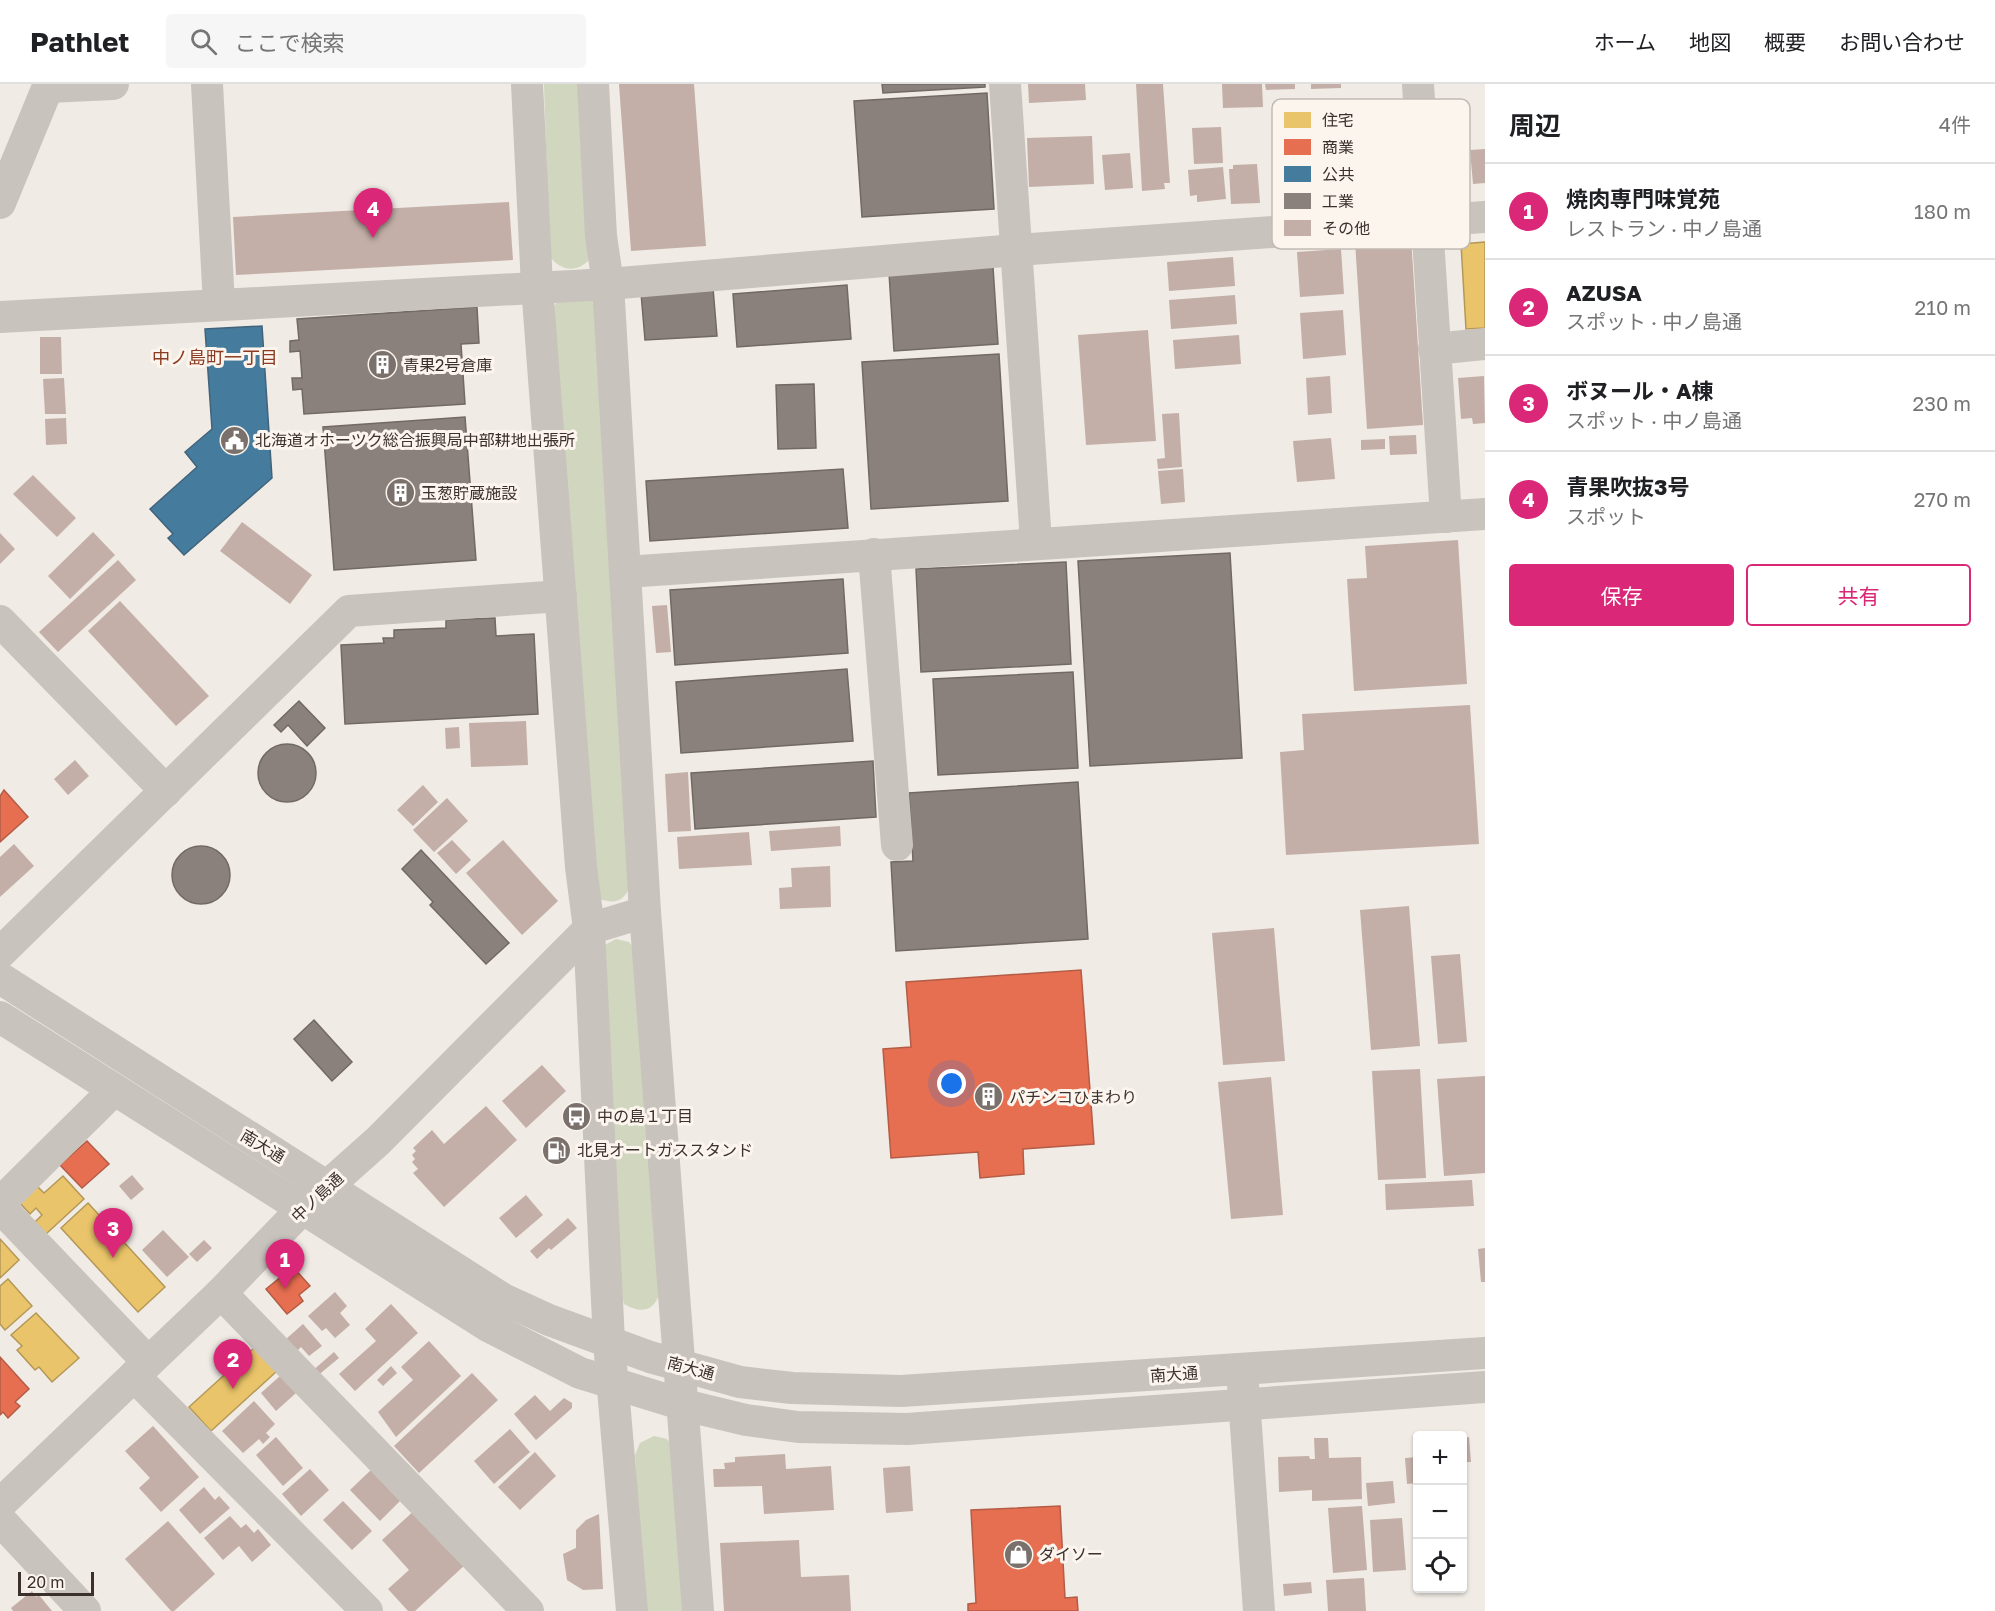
<!DOCTYPE html>
<html lang="ja">
<meta charset="utf-8">
<style>
body{margin:0;font-family:"Golos Text","Noto Sans JP",sans-serif;background:#f6f6f6;color:#202124}
.controls{position:absolute;right:18px;bottom:18px;display:grid;overflow:hidden;border-radius:6px;box-shadow:0 2px 4px #0004}
.controls button{width:54px;height:54px;display:grid;place-items:center;padding:0;border:0;border-bottom:2px solid #e0e0e0;background:#fff;color:#202124;font:30px sans-serif}
.scale{position:absolute;left:18px;bottom:15px;width:76px;box-sizing:border-box;padding-left:6px;border:3px solid #3b302b;border-top:0;font-size:16px;line-height:21px;white-space:nowrap;color:#3b302b;-webkit-text-stroke:4px #fbf5ee;paint-order:stroke}
.you{position:absolute;left:952px;top:1000px;width:21px;height:21px;margin:-15px;border:4px solid #fff;border-radius:50%;background:#1a73e8;box-shadow:0 0 0 9px #1a73e833}
.badge{display:grid;place-items:center;width:39px;height:39px;border-radius:50%;background:#db2777;color:#fff;font-size:20px;font-weight:700}
.pin{position:absolute;translate:-50% -50px;filter:drop-shadow(0 2px 3px #0008)}
.pin::after{content:'';position:absolute;top:32px;width:21px;height:18px;background:inherit;clip-path:polygon(0 0,100% 0,50% 100%)}
.list{margin:0;padding:0;list-style:none}
h2{display:flex;justify-content:space-between;align-items:center;height:78px;margin:0;padding:0 24px;font-size:26px}
h2 small{font-size:20px;font-weight:400;color:#757577}
.list li{display:grid;grid-template-columns:39px 1fr auto;gap:18px;align-items:center;box-sizing:border-box;height:96px;padding:0 24px;border-top:2px solid #e0e0e0}
.list b{display:block;font-size:22px;white-space:nowrap}
.list p{margin:0;font-size:20px;white-space:nowrap;color:#757577}
.list em{font-size:20px;font-style:normal;color:#757577}
.actions{display:flex;gap:12px;padding:18px 24px}
.actions a{flex:1;padding:14px 0;border:2px solid #db2777;border-radius:6px;text-align:center;font-size:21px;color:#db2777}
.actions .main{background:#db2777;color:#fff}
.icon{flex:none;width:33px;height:33px;fill:none;stroke:currentColor;stroke-width:2;stroke-linecap:round;stroke-linejoin:round}
.map{position:relative;flex:none;width:1485px;height:1527px;overflow:hidden}
header{display:flex;align-items:center;gap:36px;box-sizing:border-box;height:84px;padding:0 30px;background:#fff;border-bottom:2px solid #e0e0e0}
header strong{font-size:28px}
nav{display:flex;gap:33px;margin-inline-start:auto;font-size:21px}
.search{width:420px;height:54px;background:#f6f6f6;display:flex;align-items:center;gap:15px;box-sizing:border-box;padding:0 21px;border-radius:6px;color:#757577;font-size:22px}
main{display:flex}
aside{flex:1;background:#fff}
.map>svg:first-child{display:block}
.green{fill:#d1d6bf}
.homes{fill:#e9c46a;stroke:#b59857;stroke-width:1.5}
.shops{fill:#e76f51;stroke:#b35c46;stroke-width:1.5}
.public{fill:#457b9d;stroke:#42647b;stroke-width:1.5}
.industry{fill:#8a817c;stroke:#726964;stroke-width:1.5}
.building{fill:#c3afa7}
.lines{fill:none;stroke-linecap:round;stroke-linejoin:round}
.minor{stroke:#c9c3be;stroke-width:32}
.labels{text-anchor:middle;dominant-baseline:central;stroke-width:6;stroke-linejoin:round;paint-order:stroke}
.poi-label{font-size:16px;fill:#3b302b;stroke:#fbf5ee;text-anchor:start}
.street-label{font-size:16px;fill:#3b302b;stroke:#fbf5ee}
.neighbourhood-label{font-size:18px;fill:#8c3b22;stroke:#fbf5ee}
.key{fill:#fbf5ee;stroke:#c1bab4;stroke-width:1.5}
.key-label{font-size:16px;fill:#3b302b}
</style>
<header>
<strong>Pathlet</strong>
<div class="search"><svg class="icon" aria-label="search" viewBox="0 0 24 24"><circle cx="10" cy="10" r="6"/><path d="M15 15l6 6"/></svg>ここで検索</div>
<nav><a>ホーム</a><a>地図</a><a>概要</a><a>お問い合わせ</a></nav>
</header>
<main>
<div class="map">
<svg width="1485" height="1527" viewBox="0 0 1485 1527">
<rect width="100%" height="100%" fill="#f0ebe5"/>
<g class="green">
<path d="M544 0H580L589 176C576 190 558 186 549 171Z"/>
<path d="M588 211 596 218 631 799C626 816 616 821 600 815L592 803 552 227 558 215Z"/>
<path d="M616 855 629 858 639 871 660 1208C654 1228 641 1230 624 1220L620 1202 603 862Z"/>
<path d="M654 1352 667 1355 676 1365 690 1527H644L635 1371 640 1359Z"/>
</g>
<g class="homes">
<path d="M1485 158V244L1466 245 1461 160Z"/>
<path d="M63 1092 84 1115 46 1150 35 1138 42 1131 36 1124 30 1130 19 1118 37 1102 44 1109Z"/>
<path d="M88 1119 165 1203 138 1228 61 1144Z"/>
<path d="M0 1155 19 1176 0 1194Z"/>
<path d="M8 1195 32 1222 5 1246 0 1240V1202Z"/>
<path d="M36 1229 79 1274 52 1298 39 1283 35 1286 17 1266 22 1262 11 1251Z"/>
<path d="M255 1263 277 1287 211 1347 189 1323Z"/>
</g>
<g class="shops">
<path d="M4 706 28 733 0 758V712Z"/>
<path d="M1081 886 1094 1060 1023 1065 1024 1090 980 1094 978 1068 891 1074 883 965 911 963 906 898Z"/>
<path d="M87 1057 109 1080 82 1104 60 1081Z"/>
<path d="M293 1183 310 1202 299 1211 303 1217 287 1230 266 1205Z"/>
<path d="M0 1273 29 1305 15 1318 20 1322 8 1334 3 1328 0 1331Z"/>
<path d="M1060 1422 1065 1514 1077 1513 1078 1527H968V1520L976 1519 971 1426Z"/>
</g>
<path class="public" d="M262 242 272 394 184 471 168 454 173 450 150 425 197 383 185 368 212 345 205 245Z"/>
<g class="industry">
<path d="M882 0H985V3L883 9Z"/>
<path d="M987 9 994 125 862 133 854 17Z"/>
<path d="M993 183 998 260 894 267 889 189Z"/>
<path d="M847 201 851 255 737 263 733 210Z"/>
<path d="M713 204 717 252 645 256 641 209Z"/>
<path d="M477 223 479 259 461 260 465 320 304 330 302 305 293 306 292 294H302L300 267 290 268V257L299 256 297 235Z"/>
<path d="M999 270 1008 417 871 425 862 278Z"/>
<path d="M814 300 816 364 778 365 776 301Z"/>
<path d="M465 333 476 476 334 486 323 343Z"/>
<path d="M843 385 848 444 650 457 646 397Z"/>
<path d="M1230 469 1242 674 1090 682 1078 477Z"/>
<path d="M1066 478 1071 580 921 588 916 485Z"/>
<path d="M843 495 848 569 675 581 670 506Z"/>
<path d="M495 534 496 552 534 550 538 630 345 640 341 561 384 559 383 554H394V546L446 544V536Z"/>
<path d="M847 585 853 657 681 669 676 598Z"/>
<path d="M1073 588 1078 684 938 691 933 595Z"/>
<path d="M299 617 325 644 307 662 288 641 281 648 274 641Z"/>
<circle cx="287" cy="689" r="29"/>
<path d="M873 677 876 733 695 745 691 689Z"/>
<path d="M1078 698 1088 855 896 867 891 778 913 777 909 709Z"/>
<circle cx="201" cy="791" r="29"/>
<path d="M421 766 509 859 486 880 430 821 433 818 402 785Z"/>
<path d="M314 936 352 978 332 997 294 955Z"/>
</g>
<g class="building">
<path d="M619 0H694L706 162 631 167Z"/>
<path d="M1028 0H1085L1086 16 1029 19Z"/>
<path d="M1136 0H1163L1170 99H1164L1165 105 1142 107Z"/>
<path d="M1222 0H1262L1263 23 1223 24Z"/>
<path d="M1265 0H1295V5L1266 6Z"/>
<path d="M1311 0H1341V4L1311 5Z"/>
<path d="M1221 43 1223 79 1194 80 1192 44Z"/>
<path d="M1092 52 1094 100 1029 103 1027 54Z"/>
<path d="M1485 65V99L1473 100 1470 66Z"/>
<path d="M1130 69 1133 104 1105 106 1102 71Z"/>
<path d="M1257 80 1260 119 1231 120 1229 85H1233V81Z"/>
<path d="M1223 83 1226 115 1197 118V111L1190 112 1188 86Z"/>
<path d="M509 118 513 176 236 191 233 133Z"/>
<path d="M1411 153 1423 341 1367 345 1355 157Z"/>
<path d="M1341 165 1344 210 1300 213 1297 168Z"/>
<path d="M1233 173 1235 202 1169 207 1167 178Z"/>
<path d="M1235 211 1237 240 1171 245 1169 216Z"/>
<path d="M1343 226 1346 271 1303 275 1300 229Z"/>
<path d="M1148 246 1156 357 1086 361 1078 251Z"/>
<path d="M1239 251 1241 280 1175 285 1173 256Z"/>
<path d="M40 253H61L62 290H40Z"/>
<path d="M1330 292 1332 329 1308 331 1306 294Z"/>
<path d="M1484 292 1485 339 1473 340 1472 334 1461 335 1458 294Z"/>
<path d="M64 294 66 330H45L43 295Z"/>
<path d="M1179 329 1182 383 1158 385 1157 375 1165 374 1162 330Z"/>
<path d="M66 334 67 360 46 361 45 335Z"/>
<path d="M1416 351 1417 370 1390 371 1389 352Z"/>
<path d="M1331 354 1335 395 1297 398 1293 357Z"/>
<path d="M1385 355V365L1361 366V356Z"/>
<path d="M1183 385 1185 418 1161 420 1158 387Z"/>
<path d="M33 391 76 434 57 453 13 410Z"/>
<path d="M242 438 312 491 290 520 220 467Z"/>
<path d="M93 448 115 471 70 515 48 492Z"/>
<path d="M0 449 15 465 0 480Z"/>
<path d="M1458 456 1467 600 1354 607 1347 495 1367 494 1365 462Z"/>
<path d="M118 476 136 496 58 568 39 548Z"/>
<path d="M120 517 209 612 176 642 88 547Z"/>
<path d="M667 521 671 568 656 569 652 522Z"/>
<path d="M1470 621 1479 760 1286 771 1280 668 1304 666 1302 630Z"/>
<path d="M526 637 528 681 471 683 469 639Z"/>
<path d="M459 643 460 664 446 665 445 644Z"/>
<path d="M75 676 89 692 68 711 54 695Z"/>
<path d="M688 688 691 747 668 748 665 690Z"/>
<path d="M423 701 438 718 413 742 397 726Z"/>
<path d="M447 714 468 737 434 768 413 746Z"/>
<path d="M840 742 841 762 771 767 769 747Z"/>
<path d="M749 748 752 781 679 785 677 753Z"/>
<path d="M452 756 471 776 456 790 437 769Z"/>
<path d="M503 756 558 817 522 851 466 789Z"/>
<path d="M14 760 34 782 0 813V773Z"/>
<path d="M830 782 831 823 780 825 779 804 792 803 791 784Z"/>
<path d="M1409 822 1420 962 1371 966 1360 826Z"/>
<path d="M1274 844 1285 977 1223 981 1212 849Z"/>
<path d="M1460 870 1467 958 1438 960 1431 872Z"/>
<path d="M542 981 566 1007 526 1044 502 1017Z"/>
<path d="M1420 985 1426 1094 1378 1096 1372 987Z"/>
<path d="M1485 992V1089L1444 1092 1437 995Z"/>
<path d="M1271 993 1283 1131 1231 1135 1218 998Z"/>
<path d="M486 1022 517 1056 444 1123 413 1089 418 1085 412 1078 415 1075 412 1071 416 1067 413 1064 432 1046 444 1060Z"/>
<path d="M132 1091 144 1105 131 1116 119 1102Z"/>
<path d="M1472 1096 1474 1122 1386 1126 1385 1100Z"/>
<path d="M526 1111 543 1131 516 1154 499 1134Z"/>
<path d="M568 1134 577 1144 551 1166 549 1164 537 1175 530 1167Z"/>
<path d="M163 1146 189 1173 167 1193 142 1166Z"/>
<path d="M204 1156 212 1164 197 1178 189 1170Z"/>
<path d="M1485 1164V1198H1481L1478 1165Z"/>
<path d="M335 1208 347 1222 340 1229 350 1241 335 1254 326 1244 322 1247 308 1232Z"/>
<path d="M391 1220 418 1249 355 1307 339 1290 376 1257 365 1245Z"/>
<path d="M303 1240 322 1262 309 1272 301 1263 297 1267 286 1255Z"/>
<path d="M429 1257 461 1292 396 1353 378 1328 413 1296 401 1283Z"/>
<path d="M334 1268 339 1274 316 1293 311 1288Z"/>
<path d="M391 1282 397 1289 383 1302 377 1296Z"/>
<path d="M472 1289 498 1316 419 1389 394 1362Z"/>
<path d="M280 1292 296 1309 276 1327 261 1309Z"/>
<path d="M535 1311 550 1327 564 1314 572 1319V1324L536 1356 514 1330Z"/>
<path d="M254 1317 275 1340 266 1349 270 1353 263 1360 259 1355 243 1369 222 1347Z"/>
<path d="M153 1342 199 1393 161 1428 139 1404 150 1394 125 1367Z"/>
<path d="M510 1345 530 1368 494 1400 474 1377Z"/>
<path d="M276 1353 303 1384 283 1402 256 1371Z"/>
<path d="M1469 1353 1471 1378H1462V1354Z"/>
<path d="M1314 1354H1328L1329 1374 1361 1373 1362 1415 1312 1417V1406L1279 1408 1278 1373 1309 1372 1310 1375H1315Z"/>
<path d="M535 1368 556 1392 520 1426 498 1403Z"/>
<path d="M785 1370 786 1385 831 1382 834 1426 764 1430 762 1402 714 1403 713 1385H725L724 1379 735 1378V1373Z"/>
<path d="M1418 1373V1399L1407 1400 1405 1374Z"/>
<path d="M910 1382 913 1427 886 1429 883 1384Z"/>
<path d="M374 1383 403 1414 380 1437 350 1406Z"/>
<path d="M310 1385 329 1406 301 1432 282 1410Z"/>
<path d="M1393 1397 1395 1419 1368 1422 1366 1399Z"/>
<path d="M204 1403 215 1416 219 1412 230 1424 200 1450 179 1426Z"/>
<path d="M343 1417 372 1447 352 1466 323 1436Z"/>
<path d="M1362 1422 1367 1486 1333 1489 1328 1424Z"/>
<path d="M416 1425 466 1480 415 1527H408L388 1505 409 1486 382 1456Z"/>
<path d="M599 1430 603 1505 583 1506 567 1496 563 1470 576 1464V1446L586 1436Z"/>
<path d="M230 1432 241 1444 246 1440 254 1449 258 1445 271 1461 252 1478 239 1462 223 1476 204 1454Z"/>
<path d="M1402 1434 1406 1486 1373 1488 1370 1436Z"/>
<path d="M168 1437 215 1490 174 1527H171L125 1475Z"/>
<path d="M799 1456 801 1493 849 1491 851 1527H724L720 1459Z"/>
<path d="M1364 1494 1366 1527H1328L1326 1496Z"/>
<path d="M1311 1498 1312 1509 1284 1512 1283 1500Z"/>
<path d="M32 1507 36 1513 39 1511 52 1527H13L11 1524Z"/>
</g>
<g class="lines">
<g class="minor">
<path d="M207 0 219 220"/>
<path d="M527 0 537 202 581 783 589 845 609 1258 632 1527"/>
<path d="M593 0 601 152 608 200 645 828 698 1527"/>
<path d="M1005 0 1036 458"/>
<path d="M1418 0 1446 433"/>
<path d="M48 3 113 0"/>
<path d="M0 119 49 0"/>
<path d="M0 233 608 200 1016 166 1485 133"/>
<path d="M1434 265 1485 260"/>
<path d="M874 470 897 761"/>
<path d="M625 488 1485 430"/>
<path d="M0 537 166 707"/>
<path d="M0 869 349 527 561 512"/>
<path d="M0 894 503 1215 549 1236 650 1273 740 1298 792 1304 901 1307 1485 1269"/>
<path d="M0 933 488 1242 580 1289 684 1321 746 1336 798 1343 907 1345 1485 1303"/>
<path d="M0 1119 114 1006"/>
<path d="M0 1123 148 1278"/>
<path d="M221 1209 528 1527"/>
<path d="M134 1292 367 1527"/>
<path d="M1243 1300 1259 1527"/>
<path d="M0 1420 221 1209 304 1123 378 1057 589 845 645 828"/>
<path d="M0 1436 85 1527"/>
</g>
</g>
<defs>
<symbol id="building-disc" viewBox="-11 -11 22 22"><circle r="9.5" fill="#7a716c" stroke="#fbf5ee"/><path d="M-4-6H4V6H1V3H-1V6H-4ZM-2.5-4.3h1.7v1.8h-1.7ZM.8-4.3h1.7v1.8H.8ZM-2.5-1h1.7V.8h-1.7ZM.8-1h1.7V.8H.8Z" fill="#fff"/></symbol>
<symbol id="civic-disc" viewBox="-11 -11 22 22"><circle r="9.5" fill="#7a716c" stroke="#fbf5ee"/><path d="M-.6-6.5H3V-4.5H.6V-3L4-1V1h2V6H-6V1h2V-1L-.6-3ZM-1.2 2.5V6h2.4V2.5Z" fill="#fff"/></symbol>
<symbol id="bus-disc" viewBox="-11 -11 22 22"><circle r="9.5" fill="#7a716c" stroke="#fbf5ee"/><path d="M-5-6H5V4H4V6H2V4H-2V6H-4V4H-5ZM-3.5-4V0h7V-4ZM-3.5 1.2v1.5H-2V1.2ZM2 1.2v1.5H3.5V1.2Z" fill="#fff"/></symbol>
<symbol id="fuel-disc" viewBox="-11 -11 22 22"><circle r="9.5" fill="#7a716c" stroke="#fbf5ee"/><path d="M-5.5-6h7V0h2V4h1.3V-2.5L3-4.5l.8-.8L6-3V5H2.5V1h-1V6h-7ZM-4.2-4.7v3.2H.2V-4.7Z" fill="#fff"/></symbol>
<symbol id="shop-disc" viewBox="-11 -11 22 22"><circle r="9.5" fill="#7a716c" stroke="#fbf5ee"/><path d="M-5-2.5h2.3a2.7 3.5 0 0 1 5.4 0H5L5.5 6h-11ZM-1.5-2.5h3a1.5 2.3 0 0 0-3 0Z" fill="#fff"/></symbol>
</defs>
<g fill-rule="evenodd">
<use href="#building-disc" x="366" y="264" width="33" height="33"/>
<use href="#civic-disc" x="218" y="340" width="33" height="33"/>
<use href="#building-disc" x="384" y="392" width="33" height="33"/>
<use href="#building-disc" x="972" y="996" width="33" height="33"/>
<use href="#bus-disc" x="560" y="1016" width="33" height="33"/>
<use href="#fuel-disc" x="540" y="1050" width="33" height="33"/>
<use href="#shop-disc" x="1002" y="1454" width="33" height="33"/>
</g>
<g class="labels">
<g class="poi-label">
<text x="403" y="281">青果2号倉庫</text>
<text x="255" y="356">北海道オホーツク総合振興局中部耕地出張所</text>
<text x="421" y="409">玉葱貯蔵施設</text>
<text x="1009" y="1013">パチンコひまわり</text>
<text x="597" y="1032">中の島１丁目</text>
<text x="577" y="1066">北見オートガススタンド</text>
<text x="1039" y="1470">ダイソー</text>
</g>
<g class="street-label">
<text transform="translate(263 1062) rotate(31)">南大通</text>
<text transform="translate(317 1113) rotate(-43)">中ノ島通</text>
<text transform="translate(691 1284) rotate(15)">南大通</text>
<text transform="translate(1174 1290) rotate(-4)">南大通</text>
</g>
<g class="neighbourhood-label">
<text x="215" y="273">中ノ島町一丁目</text>
</g>
</g>
<rect x="1272" y="15" width="198" height="150" rx="9" class="key"/>
<rect x="1284" y="28" width="27" height="16" fill="#e9c46a"/>
<rect x="1284" y="55" width="27" height="16" fill="#e76f51"/>
<rect x="1284" y="82" width="27" height="16" fill="#457b9d"/>
<rect x="1284" y="109" width="27" height="16" fill="#8a817c"/>
<rect x="1284" y="136" width="27" height="16" fill="#c3afa7"/>
<g class="key-label">
<text x="1322" y="42">住宅</text>
<text x="1322" y="69">商業</text>
<text x="1322" y="96">公共</text>
<text x="1322" y="123">工業</text>
<text x="1322" y="150">その他</text>
</g>
</svg>
<div class="controls">
<button>+</button>
<button>−</button>
<button><svg class="icon" aria-label="locate" viewBox="0 0 24 24"><circle cx="12" cy="12" r="6"/><path d="M12 2v4M12 18v4M2 12h4M18 12h4"/></svg></button>
</div>
<div class="scale">20 m</div>
<div class="you"></div>
<div class="pin badge" style="left:285px;top:1205px">1</div>
<div class="pin badge" style="left:233px;top:1305px">2</div>
<div class="pin badge" style="left:113px;top:1174px">3</div>
<div class="pin badge" style="left:373px;top:154px">4</div>
</div>
<aside>
<h2>周辺<small>4件</small></h2>
<ul class="list">
<li><span class="badge">1</span><div><b>焼肉専門味覚苑</b><p>レストラン · 中ノ島通</p></div><em>180 m</em></li>
<li><span class="badge">2</span><div><b>AZUSA</b><p>スポット · 中ノ島通</p></div><em>210 m</em></li>
<li><span class="badge">3</span><div><b>ボヌール・A棟</b><p>スポット · 中ノ島通</p></div><em>230 m</em></li>
<li><span class="badge">4</span><div><b>青果吹抜3号</b><p>スポット</p></div><em>270 m</em></li>
</ul>
<div class="actions"><a class="main">保存</a><a>共有</a></div>
</aside>
</main>
